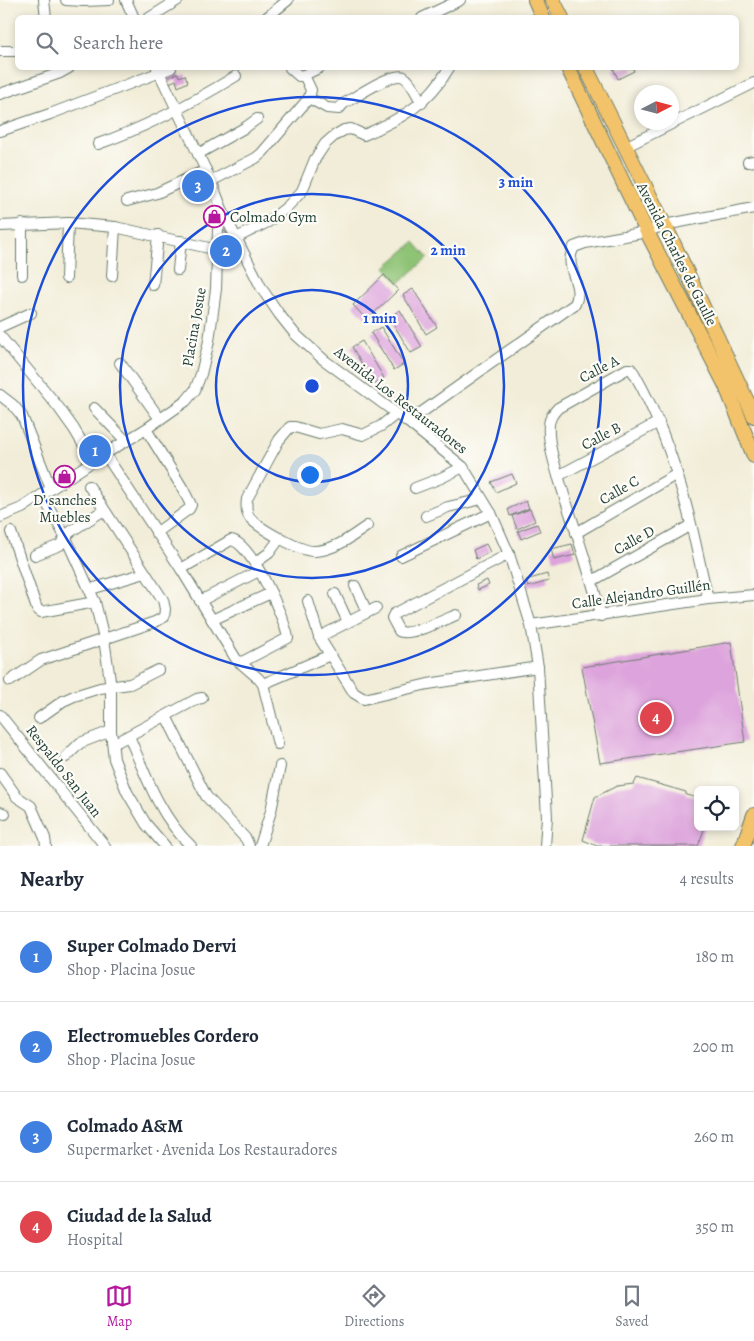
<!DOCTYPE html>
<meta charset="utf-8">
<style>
body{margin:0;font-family:Alegreya,serif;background:#f6f6f7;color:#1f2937}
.controls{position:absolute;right:15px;bottom:15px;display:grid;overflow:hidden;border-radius:8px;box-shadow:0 2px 8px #0003}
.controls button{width:45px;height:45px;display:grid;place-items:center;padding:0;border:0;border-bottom:1px solid #e0e1e3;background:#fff;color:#1f2937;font:25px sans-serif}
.compass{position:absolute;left:634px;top:85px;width:45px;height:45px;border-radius:50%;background:#fff;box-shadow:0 2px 8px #0003;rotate:84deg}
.you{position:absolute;left:309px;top:474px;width:18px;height:18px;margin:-12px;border:4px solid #fff;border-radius:50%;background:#1a73e8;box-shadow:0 0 0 8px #1a73e833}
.badge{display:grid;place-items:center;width:32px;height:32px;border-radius:50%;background:#b5179e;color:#fff;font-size:16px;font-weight:700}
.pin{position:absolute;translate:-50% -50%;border:2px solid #fff;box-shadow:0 1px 5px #0006}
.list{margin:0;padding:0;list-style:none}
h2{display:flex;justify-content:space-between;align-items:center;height:65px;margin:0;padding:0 20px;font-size:21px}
h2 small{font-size:16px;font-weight:400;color:#747a83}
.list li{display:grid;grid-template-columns:32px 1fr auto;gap:15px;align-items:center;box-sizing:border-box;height:90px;padding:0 20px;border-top:1px solid #e0e1e3}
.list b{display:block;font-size:19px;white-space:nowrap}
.list p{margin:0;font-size:16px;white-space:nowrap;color:#747a83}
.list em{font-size:16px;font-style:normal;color:#747a83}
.icon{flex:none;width:28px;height:28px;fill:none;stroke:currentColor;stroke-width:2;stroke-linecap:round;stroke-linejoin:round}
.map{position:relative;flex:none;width:754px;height:846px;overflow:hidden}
.search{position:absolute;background:#fff;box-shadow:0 2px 8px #0003;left:15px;right:15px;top:15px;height:55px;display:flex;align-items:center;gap:12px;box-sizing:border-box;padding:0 18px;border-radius:8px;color:#747a83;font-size:19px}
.sheet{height:425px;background:#fff}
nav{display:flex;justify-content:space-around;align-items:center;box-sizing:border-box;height:70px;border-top:1px solid #e0e1e3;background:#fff;font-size:14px;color:#747a83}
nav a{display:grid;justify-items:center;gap:2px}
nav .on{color:#b5179e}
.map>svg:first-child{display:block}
.green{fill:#8ec375;stroke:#568054}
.building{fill:#dda3dc}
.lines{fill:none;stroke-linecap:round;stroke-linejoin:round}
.minor-casing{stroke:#697b6d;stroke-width:12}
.major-casing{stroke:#697b6d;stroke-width:16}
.minor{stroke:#fff;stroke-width:10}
.major{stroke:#f2c36a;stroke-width:14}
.ring{fill:none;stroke:#1d4ed8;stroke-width:2.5}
.labels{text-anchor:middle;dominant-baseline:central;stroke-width:4.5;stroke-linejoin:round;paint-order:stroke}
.poi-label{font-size:15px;fill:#1f3d34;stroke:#fdfcf7;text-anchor:start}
.street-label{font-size:15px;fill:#1f3d34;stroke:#fdfcf7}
.centre{fill:#1d4ed8;stroke:#fdfcf7;stroke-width:2.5}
.ring-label{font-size:15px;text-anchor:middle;font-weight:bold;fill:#1d4ed8;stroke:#fdfcf7;stroke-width:4.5;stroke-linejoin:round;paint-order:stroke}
</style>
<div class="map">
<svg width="754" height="846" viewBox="0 0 754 846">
<rect width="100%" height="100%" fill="#fdfcf7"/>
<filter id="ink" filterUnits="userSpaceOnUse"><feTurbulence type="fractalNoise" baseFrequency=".02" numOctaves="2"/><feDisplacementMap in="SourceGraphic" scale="10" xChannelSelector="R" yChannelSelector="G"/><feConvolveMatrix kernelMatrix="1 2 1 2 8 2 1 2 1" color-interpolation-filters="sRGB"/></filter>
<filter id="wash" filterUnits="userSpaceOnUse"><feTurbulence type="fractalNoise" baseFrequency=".0096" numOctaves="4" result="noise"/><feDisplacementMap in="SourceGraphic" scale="20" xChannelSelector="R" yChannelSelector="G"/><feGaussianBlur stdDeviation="1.12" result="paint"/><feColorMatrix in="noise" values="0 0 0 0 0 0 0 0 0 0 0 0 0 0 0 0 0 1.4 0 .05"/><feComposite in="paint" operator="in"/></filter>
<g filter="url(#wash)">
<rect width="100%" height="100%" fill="#f2edd8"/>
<path class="green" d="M414 242 428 258 399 283 385 267Z"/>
<g id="blocks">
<g class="building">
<path d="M613 68H633L634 71 618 79Z"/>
<path d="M178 73 179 77 185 75 188 82 178 87 176 80 169 83 167 78Z"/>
<path d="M202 179 207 193 201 196 199 192 194 194 190 184Z"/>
<path d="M225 231 235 253 222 256 221 232Z"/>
<path d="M384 275 398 290 367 320 353 305Z"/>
<path d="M413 289 437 327 426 334 403 295Z"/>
<path d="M400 310 422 347 411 353 389 317Z"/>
<path d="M381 327 404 364 394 370 371 333Z"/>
<path d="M362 341 384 378 374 385 352 347Z"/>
<path d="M512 474 516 483 496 492 491 482Z"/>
<path d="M526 501 529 508 510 516 508 509Z"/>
<path d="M530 509 535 521 517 529 512 516Z"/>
<path d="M537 524 540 531 521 539 518 531Z"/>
<path d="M486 544 490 552 476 559 473 550Z"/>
<path d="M572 544 575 555 554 560 551 549Z"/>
<path d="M547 574 549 581 528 587 526 580Z"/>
<path d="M487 580 489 585 478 590 476 585Z"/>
<path d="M731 642 745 742 600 763 582 667Z"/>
<path d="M637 778 686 792V795L698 798V827H705L698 846H597L583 840 595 797 617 786 634 784Z"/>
</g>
</g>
</g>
<g filter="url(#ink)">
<use href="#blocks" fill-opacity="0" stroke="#697b6d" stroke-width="1"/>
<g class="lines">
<defs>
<g id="minor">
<path d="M44 0 46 18"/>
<path d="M66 0 84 1 109 0"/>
<path d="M126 0 134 18"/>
<path d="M149 18 178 0"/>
<path d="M266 18 288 0"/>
<path d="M422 18 460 0"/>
<path d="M0 51H18"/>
<path d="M157 68 211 181 224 214 262 289 279 314 295 334 324 360 408 422 463 467 491 513 509 554 531 625 538 667 547 817 545 846"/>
<path d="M290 68 299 76 304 75"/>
<path d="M0 94 60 73 69 68"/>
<path d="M309 98 327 108 339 109 343 104C354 98 393 71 404 77 411 81 417 95 422 103"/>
<path d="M0 131 50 114 171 68"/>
<path d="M98 144C147 127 192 103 236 76"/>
<path d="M625 147 754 83"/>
<path d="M198 154 246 127 257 119"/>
<path d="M748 162 754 161"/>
<path d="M211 181 256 158 262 153 309 98 311 90 304 75 319 68"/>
<path d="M127 201 157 193 206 170"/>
<path d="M0 226 68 223 115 227 218 250"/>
<path d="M236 238 268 222 287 207 302 191 315 159 325 144 334 136 344 130 351 129 364 135C401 119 428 104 449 68"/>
<path d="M178 270 181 241"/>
<path d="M22 275V224"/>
<path d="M112 276 115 227"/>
<path d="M66 278 68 223"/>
<path d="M153 285 158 235"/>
<path d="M0 327 31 313"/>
<path d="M0 336 59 408 74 429 93 461"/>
<path d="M120 363 160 419"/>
<path d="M0 395 13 405 22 416 51 489"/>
<path d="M94 408 126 441"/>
<path d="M408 422 575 304C585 284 562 268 574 247L585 243 647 232 664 225 754 208"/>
<path d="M146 429 183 489 191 505 189 509 156 533"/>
<path d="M105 454 181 569 236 659 258 678 263 684 278 744"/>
<path d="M558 476 659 422"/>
<path d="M415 488 441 478 463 467"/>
<path d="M42 495 66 538 95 602 104 639 111 687V731L114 759 127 792 146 824 165 846"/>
<path d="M426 516 448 507 482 499"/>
<path d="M0 517 22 508 93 461 146 429 186 401 195 390 201 374 209 341 216 289 218 230 224 214"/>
<path d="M367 526C351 537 335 550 315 551 301 552 260 529 250 518 246 513 246 506 247 499L279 440 290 427H295L319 434 342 429 363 435 381 426 396 414"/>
<path d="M11 532 37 609 41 612 95 602"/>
<path d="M576 533 677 474"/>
<path d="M35 555 60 545 70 532 104 510"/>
<path d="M401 556 491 513"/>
<path d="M255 563 269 553 280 538"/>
<path d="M181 569 231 540C251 542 285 619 288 638L240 663"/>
<path d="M592 581 691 525"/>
<path d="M355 586 367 612"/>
<path d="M91 589 145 573"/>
<path d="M335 594 348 622"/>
<path d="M200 601 259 571"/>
<path d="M308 601 319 637 354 693 364 699 428 684 538 667"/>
<path d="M456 615C444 620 409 637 399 631L392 618 394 614 509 554"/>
<path d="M601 616C591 575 577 535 564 495 558 475 547 445 549 424 550 417 553 413 558 408L627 369H631L634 373C661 420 678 471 691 524 697 549 702 574 708 599"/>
<path d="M212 620 271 593"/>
<path d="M531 625 708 599 754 595"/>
<path d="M319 637 376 608"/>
<path d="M10 681 41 660 155 622 164 617 165 609 163 600 89 486"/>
<path d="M263 684 330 655"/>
<path d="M0 715 105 846"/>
<path d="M166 716 206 796 246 839 249 846"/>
<path d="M39 718 63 701 74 696 100 688 130 684 158 670"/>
<path d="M129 736C145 774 160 817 191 846"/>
<path d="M113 744 197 699 202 698"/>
<path d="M66 757 80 743 111 731"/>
<path d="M0 773 17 797 31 806 45 838 46 846"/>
<path d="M0 812 5 814"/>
<path d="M260 846 271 811 280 766"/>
</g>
<g id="major">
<path d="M535 0 543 18"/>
<path d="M553 0 562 18"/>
<path d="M568 68 647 232 725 384 754 456"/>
<path d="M586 68 669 234 754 416"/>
<path d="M743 846 754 815"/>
</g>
</defs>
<use href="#minor" class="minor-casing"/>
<use href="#major" class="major-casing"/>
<use href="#minor" class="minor"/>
<use href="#major" class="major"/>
</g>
</g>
<g class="ring">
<circle cx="312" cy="386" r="96"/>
<circle cx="312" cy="386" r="192"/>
<circle cx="312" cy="386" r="289"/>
</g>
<defs>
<symbol id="shop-ring" viewBox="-11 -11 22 22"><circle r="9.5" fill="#fdfcf7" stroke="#b5179e" stroke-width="1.5"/><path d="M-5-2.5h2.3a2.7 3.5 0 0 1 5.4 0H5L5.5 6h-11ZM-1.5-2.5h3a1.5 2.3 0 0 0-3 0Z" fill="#b5179e"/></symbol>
</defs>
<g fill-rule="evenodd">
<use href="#shop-ring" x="202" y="204" width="25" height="25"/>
<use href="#shop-ring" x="52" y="464" width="25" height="25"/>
</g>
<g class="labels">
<g class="poi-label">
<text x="230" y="217">Colmado Gym</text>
<text x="65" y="500" text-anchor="middle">D’ sanches<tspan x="65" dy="17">Muebles</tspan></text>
</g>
<g class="street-label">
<text transform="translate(677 254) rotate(63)">Avenida Charles de Gaulle</text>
<text transform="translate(194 327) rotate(-80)">Placina Josue</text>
<text transform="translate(599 369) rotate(-27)">Calle A</text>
<text transform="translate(401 400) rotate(38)">Avenida Los Restauradores</text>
<text transform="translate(601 436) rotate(-28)">Calle B</text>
<text transform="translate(619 490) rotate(-30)">Calle C</text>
<text transform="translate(634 540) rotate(-29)">Calle D</text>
<text transform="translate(641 594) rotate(-8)">Calle Alejandro Guillén</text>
<text transform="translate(64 771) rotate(52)">Respaldo San Juan</text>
</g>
</g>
<circle cx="312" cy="386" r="8" class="centre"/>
<g class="ring-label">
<text x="516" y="187">3 min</text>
<text x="448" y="255">2 min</text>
<text x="380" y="323">1 min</text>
</g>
</svg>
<div class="controls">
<button><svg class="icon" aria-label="locate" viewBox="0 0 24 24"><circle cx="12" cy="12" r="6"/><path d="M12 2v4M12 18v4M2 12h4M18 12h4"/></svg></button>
</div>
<svg class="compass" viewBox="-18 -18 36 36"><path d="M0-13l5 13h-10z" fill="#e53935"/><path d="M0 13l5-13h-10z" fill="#747a83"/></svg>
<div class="you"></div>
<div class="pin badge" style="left:95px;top:451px;background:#3f7fe0">1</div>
<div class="pin badge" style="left:226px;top:251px;background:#3f7fe0">2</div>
<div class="pin badge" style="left:198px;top:186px;background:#3f7fe0">3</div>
<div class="pin badge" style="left:656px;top:718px;background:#e0444e">4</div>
<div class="search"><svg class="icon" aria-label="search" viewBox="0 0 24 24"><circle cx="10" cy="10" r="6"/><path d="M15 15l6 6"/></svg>Search here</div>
</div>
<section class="sheet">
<h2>Nearby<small>4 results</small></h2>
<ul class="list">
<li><span class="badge" style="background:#3f7fe0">1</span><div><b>Super Colmado Dervi</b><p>Shop · Placina Josue</p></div><em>180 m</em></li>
<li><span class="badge" style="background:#3f7fe0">2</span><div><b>Electromuebles Cordero</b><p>Shop · Placina Josue</p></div><em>200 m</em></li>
<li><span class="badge" style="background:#3f7fe0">3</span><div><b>Colmado A&amp;M</b><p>Supermarket · Avenida Los Restauradores</p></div><em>260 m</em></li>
<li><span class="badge" style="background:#e0444e">4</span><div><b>Ciudad de la Salud</b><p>Hospital</p></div><em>350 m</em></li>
</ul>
</section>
<nav>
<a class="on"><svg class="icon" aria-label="map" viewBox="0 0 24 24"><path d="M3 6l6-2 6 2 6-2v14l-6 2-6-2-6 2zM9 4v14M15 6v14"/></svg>Map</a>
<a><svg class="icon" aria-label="directions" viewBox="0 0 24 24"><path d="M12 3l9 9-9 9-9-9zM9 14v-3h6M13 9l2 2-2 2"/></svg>Directions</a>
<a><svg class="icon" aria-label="saved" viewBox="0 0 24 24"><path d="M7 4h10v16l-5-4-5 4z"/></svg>Saved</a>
</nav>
